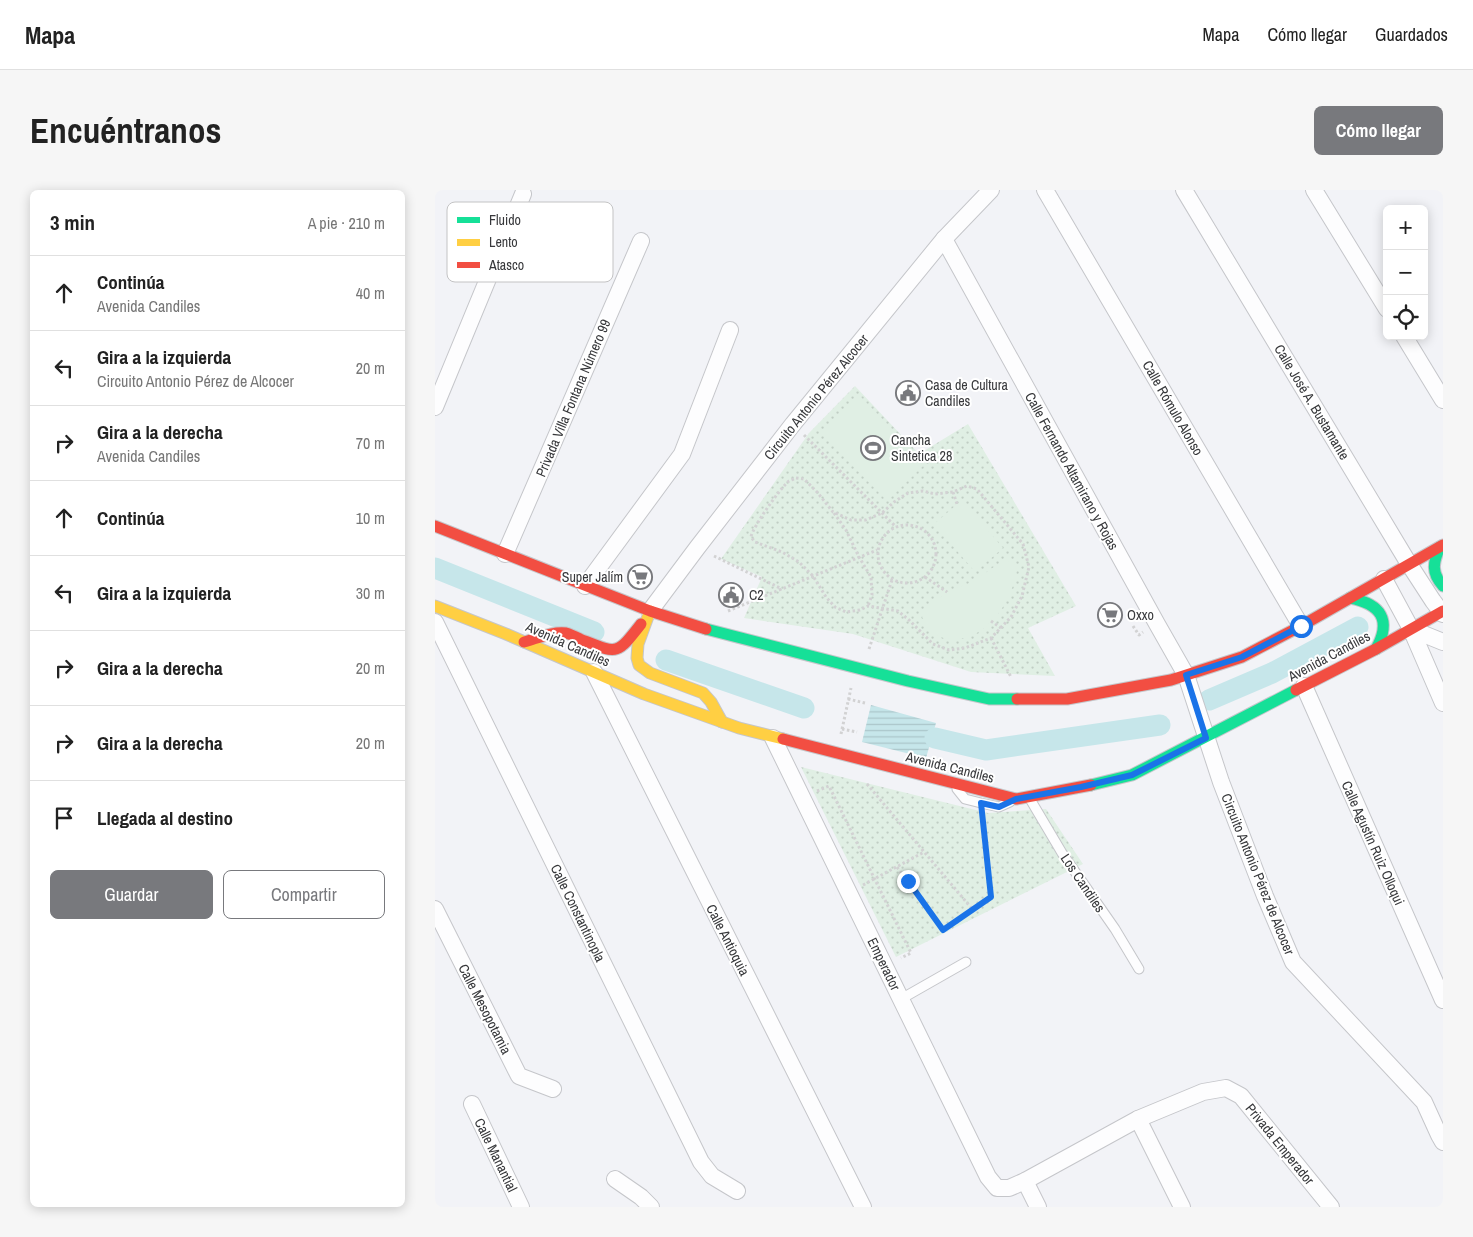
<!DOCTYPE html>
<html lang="es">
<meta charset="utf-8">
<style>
body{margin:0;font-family:"Archivo Narrow",sans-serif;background:#f6f6f6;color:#222}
.controls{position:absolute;right:15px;top:15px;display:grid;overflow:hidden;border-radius:8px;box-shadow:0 2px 12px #0003}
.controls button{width:45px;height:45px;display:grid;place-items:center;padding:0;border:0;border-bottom:1px solid #e0e0e0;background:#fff;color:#222;font:25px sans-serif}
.stop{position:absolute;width:15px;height:15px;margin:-11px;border:4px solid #1a73e8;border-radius:50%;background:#fff}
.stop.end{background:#1a73e8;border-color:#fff;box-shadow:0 1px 5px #0008}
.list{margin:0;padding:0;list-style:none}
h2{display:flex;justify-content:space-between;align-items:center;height:65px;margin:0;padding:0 20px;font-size:21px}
h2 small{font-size:16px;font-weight:400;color:#767676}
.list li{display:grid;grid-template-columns:32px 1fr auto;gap:15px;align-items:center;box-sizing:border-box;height:75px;padding:0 20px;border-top:1px solid #e0e0e0}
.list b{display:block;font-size:19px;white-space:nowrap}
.list p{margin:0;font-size:16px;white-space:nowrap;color:#767676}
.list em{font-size:16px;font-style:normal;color:#767676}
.actions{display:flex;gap:10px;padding:15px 20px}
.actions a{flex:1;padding:11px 0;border:1px solid #78797d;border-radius:8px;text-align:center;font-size:18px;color:#78797d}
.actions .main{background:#78797d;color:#fff}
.icon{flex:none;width:28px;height:28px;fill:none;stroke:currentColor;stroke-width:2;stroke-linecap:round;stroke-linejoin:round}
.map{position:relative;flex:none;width:1008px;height:1017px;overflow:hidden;border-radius:8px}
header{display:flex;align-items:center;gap:30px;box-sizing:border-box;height:70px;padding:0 25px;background:#fff;border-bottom:1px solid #e0e0e0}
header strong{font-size:24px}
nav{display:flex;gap:28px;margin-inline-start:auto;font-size:18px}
.intro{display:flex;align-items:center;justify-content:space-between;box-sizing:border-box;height:120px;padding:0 30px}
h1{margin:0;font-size:35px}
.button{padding:12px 22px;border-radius:8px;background:#78797d;color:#fff;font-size:18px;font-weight:700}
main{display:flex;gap:30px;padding:0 30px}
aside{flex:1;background:#fff;border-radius:8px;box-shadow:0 2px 12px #0003}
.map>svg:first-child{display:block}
.grass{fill:url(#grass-dots)}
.pitch{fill:#e0efe4}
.water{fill:url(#water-rules)}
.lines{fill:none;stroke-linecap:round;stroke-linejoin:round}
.canal{stroke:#c6e6ea;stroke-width:21}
.lane-casing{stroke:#c5c6ca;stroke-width:11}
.street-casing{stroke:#c5c6ca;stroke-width:18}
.fast-casing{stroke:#c5c6ca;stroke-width:13}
.slow-casing{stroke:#c5c6ca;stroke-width:13}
.jam-casing{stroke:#c5c6ca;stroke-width:13}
.path{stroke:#d2d2d3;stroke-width:3;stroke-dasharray:2.5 2.5;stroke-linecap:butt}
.lane{stroke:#fdfdfe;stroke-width:9}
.street{stroke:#fdfdfe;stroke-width:16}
.fast{stroke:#16e098;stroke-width:11}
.slow{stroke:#ffcf43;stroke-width:11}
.jam{stroke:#f24e42;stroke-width:11}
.route{stroke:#1a73e8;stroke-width:6}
.labels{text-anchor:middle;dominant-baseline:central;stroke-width:4;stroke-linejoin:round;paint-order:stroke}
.poi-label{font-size:14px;fill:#37383b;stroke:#fff;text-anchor:start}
.street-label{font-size:14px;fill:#37383b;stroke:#fff}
.key{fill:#fff;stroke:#c3c3c4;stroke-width:1}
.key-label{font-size:14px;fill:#37383b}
</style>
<header>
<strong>Mapa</strong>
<nav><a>Mapa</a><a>Cómo llegar</a><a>Guardados</a></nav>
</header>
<div class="intro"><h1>Encuéntranos</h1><a class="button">Cómo llegar</a></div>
<main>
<aside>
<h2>3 min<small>A pie · 210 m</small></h2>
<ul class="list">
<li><svg class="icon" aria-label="ahead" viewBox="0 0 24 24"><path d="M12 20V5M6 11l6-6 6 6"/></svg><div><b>Continúa</b><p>Avenida Candiles</p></div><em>40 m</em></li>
<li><svg class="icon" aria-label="left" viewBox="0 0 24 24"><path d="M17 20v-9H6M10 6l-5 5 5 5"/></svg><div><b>Gira a la izquierda</b><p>Circuito Antonio Pérez de Alcocer</p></div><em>20 m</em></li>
<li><svg class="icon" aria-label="right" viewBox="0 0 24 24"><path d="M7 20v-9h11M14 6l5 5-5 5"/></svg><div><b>Gira a la derecha</b><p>Avenida Candiles</p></div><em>70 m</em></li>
<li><svg class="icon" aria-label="ahead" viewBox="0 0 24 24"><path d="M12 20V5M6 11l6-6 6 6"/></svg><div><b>Continúa</b></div><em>10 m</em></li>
<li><svg class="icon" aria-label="left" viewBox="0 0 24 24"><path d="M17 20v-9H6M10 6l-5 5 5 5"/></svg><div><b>Gira a la izquierda</b></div><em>30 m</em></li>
<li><svg class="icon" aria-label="right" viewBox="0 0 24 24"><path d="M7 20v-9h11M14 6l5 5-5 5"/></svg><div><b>Gira a la derecha</b></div><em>20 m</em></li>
<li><svg class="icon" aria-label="right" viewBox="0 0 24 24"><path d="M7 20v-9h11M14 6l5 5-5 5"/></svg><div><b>Gira a la derecha</b></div><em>20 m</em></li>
<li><svg class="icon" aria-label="arrive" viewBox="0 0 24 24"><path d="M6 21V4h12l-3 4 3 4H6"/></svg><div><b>Llegada al destino</b></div></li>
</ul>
<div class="actions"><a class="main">Guardar</a><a>Compartir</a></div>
</aside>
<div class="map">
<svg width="1008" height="1017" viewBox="0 0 1008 1017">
<defs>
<pattern id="grass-dots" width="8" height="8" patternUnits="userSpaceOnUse" patternTransform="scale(1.25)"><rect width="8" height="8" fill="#e0efe4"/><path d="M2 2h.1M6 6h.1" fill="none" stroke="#c1cec4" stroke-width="1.8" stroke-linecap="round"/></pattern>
<pattern id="water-rules" width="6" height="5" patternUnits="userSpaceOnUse" patternTransform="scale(1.25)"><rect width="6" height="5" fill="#c6e6ea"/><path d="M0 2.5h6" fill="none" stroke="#abc6ca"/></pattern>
</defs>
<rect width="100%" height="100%" fill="#f2f3f7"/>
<g class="grass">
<path d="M420 196 484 264 533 234 641 416 593 438 620 486 536 482 418 444 309 428 327 387 286 369 374 243Z"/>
<path d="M366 577 553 623 611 619 648 674 461 767Z"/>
</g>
<g class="pitch">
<path d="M425 206 490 274 452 311 386 243Z"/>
<path d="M527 310 568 358 540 382 499 334Z"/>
<path d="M569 370 578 372 582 379C578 408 556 445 524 449 514 450 503 448 495 441 492 438 490 431 487 427L493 417 512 402 537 392Z"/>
</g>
<path class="water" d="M436 515 501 533 491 568 427 552Z"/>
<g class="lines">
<g class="canal">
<path d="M0 378 159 442"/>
<path d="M231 470 369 518"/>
<path d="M774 510 837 483 923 437"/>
<path d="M500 548 551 560 725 535"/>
</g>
<defs>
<g id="lane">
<path d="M522 599 530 609 546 613 564 617 575 612"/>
<path d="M595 609 627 663 680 739 704 779"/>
<path d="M466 809 531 772"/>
</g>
<g id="street">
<path d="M610 0 866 436"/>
<path d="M749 0 974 374 998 411 1008 424"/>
<path d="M879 0 952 119"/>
<path d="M509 49 722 434 751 485 786 592 830 706 858 772 989 912 1004 945 1008 952"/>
<path d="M969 146 1008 210"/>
<path d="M0 217 88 4"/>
<path d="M70 364 206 51"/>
<path d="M949 389 976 439 1008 513"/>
<path d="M150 396 247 264 295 140"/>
<path d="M215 421 262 358 358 234 509 49 556 0"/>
<path d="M0 432 266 972 277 986 302 1001"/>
<path d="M976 439 1008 452"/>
<path d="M159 482 428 1017"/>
<path d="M869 496 1008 810"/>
<path d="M338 548 553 987 562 998H574L590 991 703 929 768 902 791 898 806 906 896 1017"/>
<path d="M0 719 84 886 118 899"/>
<path d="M37 914 86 1017"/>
<path d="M703 929 747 1017"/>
<path d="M180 989 206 1007 216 1017"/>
<path d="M590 991 603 1017"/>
</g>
<g id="fast">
<path d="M1005 357C998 372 996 383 1008 396"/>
<path d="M915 408C946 414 957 430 941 459"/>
<path d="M271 439 473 491 554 509H582"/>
<path d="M656 595 697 585 861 500"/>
</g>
<g id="slow">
<path d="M0 416 71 444 209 504 304 538 348 549"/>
<path d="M215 421 203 454 202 468 204 475 215 483 268 503 276 512 287 532"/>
</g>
<g id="jam">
<path d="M0 336 215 421 271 439"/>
<path d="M89 452C101 449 118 441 131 443 135 444 141 447 145 449 183 464 181 466 206 434"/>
<path d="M861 500 941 459 1008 421"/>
<path d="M582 509H632L736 490 807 467 866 436 1008 355"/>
<path d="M348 549 581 609 656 595"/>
</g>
</defs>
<use href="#lane" class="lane-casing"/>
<use href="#street" class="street-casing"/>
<use href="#fast" class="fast-casing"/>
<use href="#slow" class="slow-casing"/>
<use href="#jam" class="jam-casing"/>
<g class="path">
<path d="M369 245 461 337"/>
<path d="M361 288 369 289 382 302 398 322 416 330H431L447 323 459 312 473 303 488 301 500 304 518 302 532 296 542 299 588 354 594 377 587 406 576 427 556 448 530 458 514 460 498 454 474 430 463 421 433 416 425 420 411 422 400 417 391 407 378 386 364 372 347 362 320 352 316 347C317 338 346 297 354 291 356 290 359 289 361 288Z"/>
<path d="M518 302 522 314"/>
<path d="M399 323 411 340 424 367 436 387 437 405 433 416"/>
<circle cx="472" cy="364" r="29"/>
<path d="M279 366 347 399"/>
<path d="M490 387 512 402"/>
<path d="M293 421 442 360"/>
<path d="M556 431 566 438"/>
<path d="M698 436 704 445 708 442"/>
<path d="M556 448 576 487"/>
<path d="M434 459 457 390"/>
<path d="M413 509 430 513"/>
<path d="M407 539 422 542"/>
<path d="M406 544 416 498"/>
<path d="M432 594 538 720"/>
<path d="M382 601 394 596 476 763 466 768"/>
<path d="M462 677 508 740 556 707 547 626"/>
<path d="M428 695 489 662"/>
</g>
<use href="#lane" class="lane"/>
<use href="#street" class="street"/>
<use href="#fast" class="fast"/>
<use href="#slow" class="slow"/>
<use href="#jam" class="jam"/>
</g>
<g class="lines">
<path class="route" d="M473 691 508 740 556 707 546 613 564 617 581 609 646 597 697 585 771 548 751 485 807 467 866 436"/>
</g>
<defs>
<symbol id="civic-ring" viewBox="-11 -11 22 22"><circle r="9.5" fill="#fff" stroke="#78797d" stroke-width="1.5"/><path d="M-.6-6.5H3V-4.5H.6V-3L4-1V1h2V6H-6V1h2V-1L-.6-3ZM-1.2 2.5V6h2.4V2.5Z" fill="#78797d"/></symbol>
<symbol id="stadium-ring" viewBox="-11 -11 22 22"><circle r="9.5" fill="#fff" stroke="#78797d" stroke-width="1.5"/><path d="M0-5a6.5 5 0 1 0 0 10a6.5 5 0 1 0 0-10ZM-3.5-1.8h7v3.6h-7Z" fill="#78797d"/></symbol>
<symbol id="supermarket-ring" viewBox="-11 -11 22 22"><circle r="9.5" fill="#fff" stroke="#78797d" stroke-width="1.5"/><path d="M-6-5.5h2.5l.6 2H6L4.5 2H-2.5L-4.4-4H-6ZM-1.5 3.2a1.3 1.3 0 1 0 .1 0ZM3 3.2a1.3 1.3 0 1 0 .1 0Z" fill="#78797d"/></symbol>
</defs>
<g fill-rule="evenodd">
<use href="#civic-ring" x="459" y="189" width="28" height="28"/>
<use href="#stadium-ring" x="424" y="244" width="28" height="28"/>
<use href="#supermarket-ring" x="191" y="373" width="28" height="28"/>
<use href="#civic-ring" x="282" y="391" width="28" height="28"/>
<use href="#supermarket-ring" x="661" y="411" width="28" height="28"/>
</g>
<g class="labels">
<g class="poi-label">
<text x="490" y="195">Casa de Cultura<tspan x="490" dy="16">Candiles</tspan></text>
<text x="456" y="250">Cancha<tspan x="456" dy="16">Sintetica 28</tspan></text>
<text x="188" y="387" text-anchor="end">Super Jalím</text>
<text x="314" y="405">C2</text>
<text x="692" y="425">Oxxo</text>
</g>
<g class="street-label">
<text transform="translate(381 207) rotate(-51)">Circuito Antonio Pérez Alcocer</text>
<text transform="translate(138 208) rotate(-67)">Privada Villa Fontana Número 99</text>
<text transform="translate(877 212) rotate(59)">Calle José A. Bustamante</text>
<text transform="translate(738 218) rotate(60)">Calle Rómulo Alonso</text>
<text transform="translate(637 281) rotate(61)">Calle Fernando Altamirano y Rojas</text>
<text transform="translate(133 454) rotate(24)">Avenida Candiles</text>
<text transform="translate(894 466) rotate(-28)">Avenida Candiles</text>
<text transform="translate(515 577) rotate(14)">Avenida Candiles</text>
<text transform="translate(938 653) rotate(66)">Calle Agustín Ruiz Olloqui</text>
<text transform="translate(823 684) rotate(68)">Circuito Antonio Pérez de Alcocer</text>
<text transform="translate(648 693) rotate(56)">Los Candiles</text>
<text transform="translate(143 723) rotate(64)">Calle Constantinopla</text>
<text transform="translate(293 750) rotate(63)">Calle Antioquia</text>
<text transform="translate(449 774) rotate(64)">Emperador</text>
<text transform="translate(50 819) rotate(63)">Calle Mesopotamia</text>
<text transform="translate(845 954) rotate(51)">Privada Emperador</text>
<text transform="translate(61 965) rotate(64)">Calle Manantial</text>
</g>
</g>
<rect x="12" y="12" width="166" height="80" rx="8" class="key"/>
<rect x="22" y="27" width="23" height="6" fill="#16e098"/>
<rect x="22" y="49" width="23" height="7" fill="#ffcf43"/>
<rect x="22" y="72" width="23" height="6" fill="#f24e42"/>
<g class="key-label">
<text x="54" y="35">Fluido</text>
<text x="54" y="57">Lento</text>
<text x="54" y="80">Atasco</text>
</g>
</svg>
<div class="controls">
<button>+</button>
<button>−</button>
<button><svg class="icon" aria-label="locate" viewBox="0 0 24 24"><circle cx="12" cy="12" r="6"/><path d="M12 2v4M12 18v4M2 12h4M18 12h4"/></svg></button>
</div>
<div class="stop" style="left:866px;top:436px"></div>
<div class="stop end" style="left:473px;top:691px"></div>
</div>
</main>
